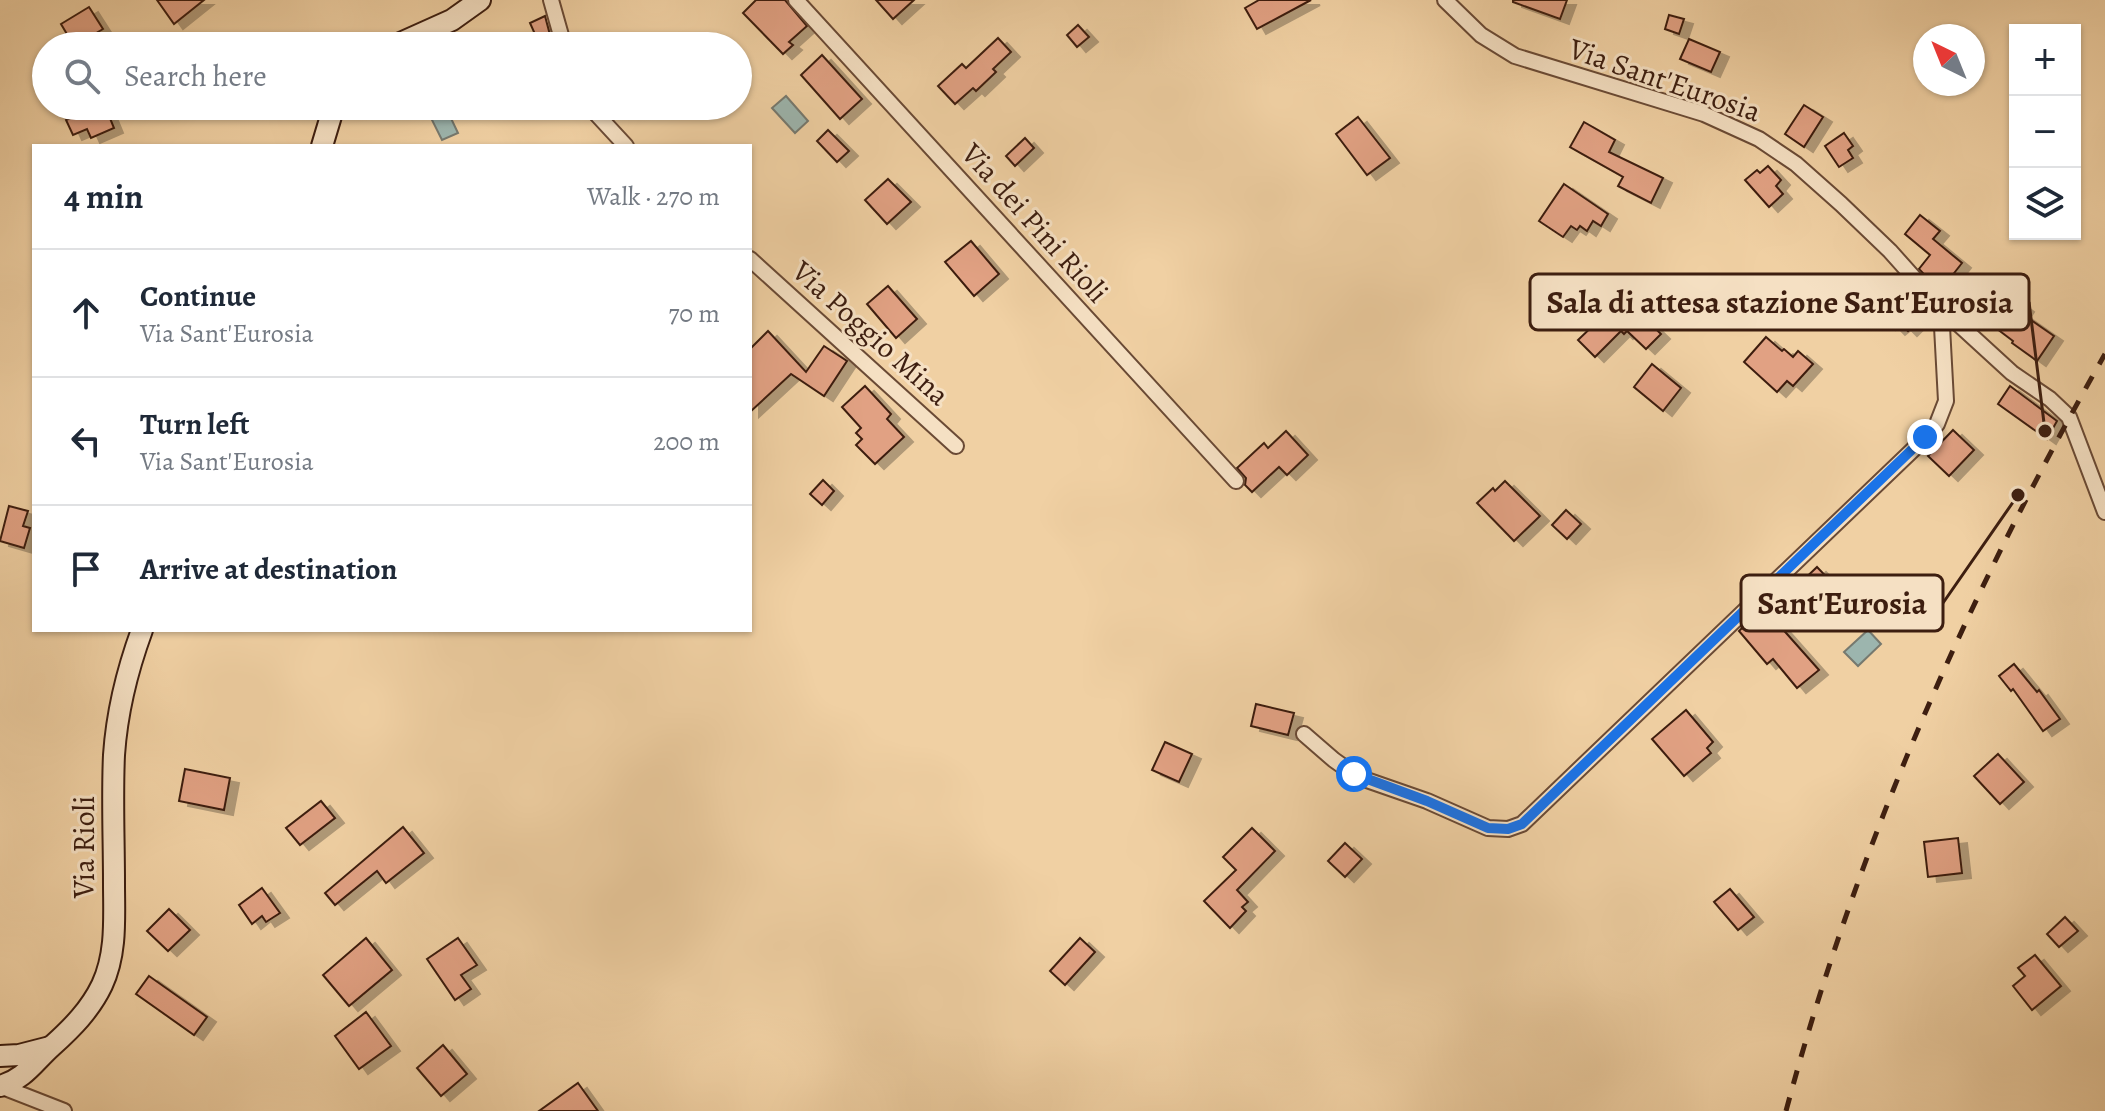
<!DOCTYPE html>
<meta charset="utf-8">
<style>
body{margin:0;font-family:Alegreya,serif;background:#f2f2f3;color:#1f2937}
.controls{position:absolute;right:24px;top:24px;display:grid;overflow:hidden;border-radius:0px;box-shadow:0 2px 6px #0004}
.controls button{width:72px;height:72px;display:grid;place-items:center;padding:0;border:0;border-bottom:2px solid #e0e1e3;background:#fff;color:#1f2937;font:40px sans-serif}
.compass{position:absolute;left:1913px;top:24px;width:72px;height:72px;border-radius:50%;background:#fff;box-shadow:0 2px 6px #0004;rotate:317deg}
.stop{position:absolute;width:24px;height:24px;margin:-18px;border:6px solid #1a73e8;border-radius:50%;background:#fff}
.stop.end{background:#1a73e8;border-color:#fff;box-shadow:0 2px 8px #0008}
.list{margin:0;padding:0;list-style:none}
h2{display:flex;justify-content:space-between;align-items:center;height:104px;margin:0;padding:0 32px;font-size:34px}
h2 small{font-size:26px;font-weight:400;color:#747a83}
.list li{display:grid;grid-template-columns:52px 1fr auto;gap:24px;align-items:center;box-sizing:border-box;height:128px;padding:0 32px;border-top:2px solid #e0e1e3}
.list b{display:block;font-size:30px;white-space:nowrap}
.list p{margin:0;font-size:26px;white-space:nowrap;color:#747a83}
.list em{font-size:26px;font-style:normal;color:#747a83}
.icon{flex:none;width:44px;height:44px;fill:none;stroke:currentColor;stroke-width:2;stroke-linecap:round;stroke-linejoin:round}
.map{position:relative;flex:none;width:2105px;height:1111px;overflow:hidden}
.search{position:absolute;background:#fff;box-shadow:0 2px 6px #0004;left:32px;top:32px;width:720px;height:88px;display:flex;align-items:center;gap:20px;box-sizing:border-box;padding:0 28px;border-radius:44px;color:#747a83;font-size:30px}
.panel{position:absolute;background:#fff;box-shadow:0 2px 6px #0004;left:32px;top:144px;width:720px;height:488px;border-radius:0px}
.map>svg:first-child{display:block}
.water{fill:#9cb5ae;stroke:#76796f;stroke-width:2}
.building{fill:#e1a183;stroke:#3d1e10;stroke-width:2;filter:url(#shadow)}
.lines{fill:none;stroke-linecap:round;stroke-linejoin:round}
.minor-casing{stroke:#6a4a35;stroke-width:18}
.secondary-casing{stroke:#3d1e10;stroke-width:24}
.minor{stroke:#f5e0c3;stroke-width:14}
.secondary{stroke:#f5e0c3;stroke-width:20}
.rail{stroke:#3d1e10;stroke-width:5;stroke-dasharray:14 14;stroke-linecap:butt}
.route{stroke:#1a73e8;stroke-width:10}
.labels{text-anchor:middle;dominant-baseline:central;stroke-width:6;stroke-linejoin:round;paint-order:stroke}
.street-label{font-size:30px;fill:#3d1e10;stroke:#f5e0c3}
.leader{fill:none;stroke:#3d1e10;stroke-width:3}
.callout-dot{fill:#3d1e10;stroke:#f5e0c3;stroke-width:3}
.callout{fill:#f5e0c3;stroke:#3d1e10;stroke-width:3}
.callout-label{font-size:32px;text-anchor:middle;font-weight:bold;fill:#3d1e10}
</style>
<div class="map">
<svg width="2105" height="1111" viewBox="0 0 2105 1111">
<defs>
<filter id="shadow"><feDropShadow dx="9" dy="5" stdDeviation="0" flood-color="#0004"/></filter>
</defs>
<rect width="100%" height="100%" fill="#f0d0a3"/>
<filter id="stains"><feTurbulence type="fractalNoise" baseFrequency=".0025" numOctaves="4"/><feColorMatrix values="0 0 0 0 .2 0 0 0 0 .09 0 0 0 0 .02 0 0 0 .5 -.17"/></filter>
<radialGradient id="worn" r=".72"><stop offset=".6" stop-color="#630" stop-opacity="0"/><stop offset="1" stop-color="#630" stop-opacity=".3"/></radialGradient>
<g class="water">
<path d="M786 96 808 121 795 133 772 108Z"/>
<path d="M434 106H449L451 110 448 112 458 133 442 140 427 110Z"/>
<path d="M1868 630 1881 644 1858 666 1844 652Z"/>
</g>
<g class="building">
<path d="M157 0H204L174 24Z"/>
<path d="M756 0H785L807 26 789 42 793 45 783 54 743 13Z"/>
<path d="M876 0H914L893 19Z"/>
<path d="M1259 0H1311L1257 29 1245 8Z"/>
<path d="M1513 0H1567L1560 19 1513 2Z"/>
<path d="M89 7 103 29 74 46 61 24Z"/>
<path d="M1669 15 1684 19 1679 34 1665 29Z"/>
<path d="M545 16 550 35 538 41 530 23Z"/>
<path d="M1078 25 1089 37 1077 47 1067 35Z"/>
<path d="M998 38 1011 52 993 69 996 72 976 91 973 88 955 104 938 86 962 64 966 68Z"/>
<path d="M1689 39 1720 52 1711 72 1680 59Z"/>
<path d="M822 55 862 99 840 119 801 75Z"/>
<path d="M1804 105 1823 117 1804 147 1785 134Z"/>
<path d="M98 106H105L114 128 91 138 87 129 73 135 66 120Z"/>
<path d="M1358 117 1390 158 1367 175 1336 134Z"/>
<path d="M1584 122 1615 140 1609 152 1663 178 1651 203 1618 186 1623 177 1570 147Z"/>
<path d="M828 130 849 151 837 162 817 141Z"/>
<path d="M1844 133 1853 146 1848 150 1853 158 1839 167 1825 146Z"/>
<path d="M1025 138 1034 148 1015 166 1006 156Z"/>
<path d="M1768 166 1781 180 1776 186 1783 194 1769 207 1745 180 1757 170 1760 173Z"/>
<path d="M888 179 911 202 887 224 865 200Z"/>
<path d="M1564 184 1608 214 1601 226 1593 221 1587 231 1580 226 1577 230 1571 226 1563 237 1539 221Z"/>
<path d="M1920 215 1940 231 1933 239 1962 263 1940 291 1919 269 1930 255 1905 234Z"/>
<path d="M971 241 999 274 974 296 945 262Z"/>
<path d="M888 286 917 319 896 338 867 304Z"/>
<path d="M1896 287 1916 307 1917 322 1908 331 1902 325 1896 330 1875 308Z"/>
<path d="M2005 292 2025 307 2021 313 2054 336 2037 361 2012 343 2013 341 1984 319Z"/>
<path d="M1623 297 1661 334 1646 349 1627 331 1624 334 1621 331 1595 357 1578 340Z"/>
<path d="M768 331 806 372 824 346 847 361 824 396 791 374 750 412V349Z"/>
<path d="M1766 337 1782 351 1784 349 1793 357 1798 351 1813 364 1793 386 1787 381 1777 392 1744 362Z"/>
<path d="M1652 364 1681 388 1663 411 1634 387Z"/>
<path d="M865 386 891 414 887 419 904 437 875 464 856 445 862 439 856 433 861 428 842 407Z"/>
<path d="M2010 386 2057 421 2047 439 1998 404Z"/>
<path d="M1953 430 1974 450 1949 476 1928 456Z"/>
<path d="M1286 431 1308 455 1287 475 1279 467 1252 492 1245 485 1246 478 1237 468 1264 443 1268 448Z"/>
<path d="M823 480 834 491 822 505 810 494Z"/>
<path d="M1505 481 1540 516 1514 541 1477 503 1493 488 1495 491Z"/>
<path d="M9 506 28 511 23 526 30 528 24 548 0 541Z"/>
<path d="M1566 510 1581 524 1567 539 1552 525Z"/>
<path d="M1817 567 1837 588 1816 608 1796 587Z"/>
<path d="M1763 607 1819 670 1797 688 1773 659 1767 664 1739 631Z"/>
<path d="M2014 664 2037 692 2039 690 2060 719 2043 731 2013 689 2011 691 1999 676Z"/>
<path d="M1256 704 1294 713 1288 735 1251 726Z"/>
<path d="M1686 710 1713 742 1707 748 1711 753 1684 776 1652 739Z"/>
<path d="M1165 742 1192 754 1179 782 1152 770Z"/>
<path d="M1998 754 2024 782 2000 804 1974 776Z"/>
<path d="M185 769 230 778 224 810 179 801Z"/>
<path d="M321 801 335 818 300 845 286 828Z"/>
<path d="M403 827 424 853 386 883 377 871 335 905 325 893Z"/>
<path d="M1252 828 1275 851 1237 890 1248 902 1242 907 1246 911 1230 928 1204 901 1236 870 1223 857Z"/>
<path d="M1958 838 1962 873 1928 877 1924 842Z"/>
<path d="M1345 843 1362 859 1345 877 1328 861Z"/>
<path d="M262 888 280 913 266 922 262 916 252 924 239 905Z"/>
<path d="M1730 889 1754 917 1738 930 1714 902Z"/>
<path d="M169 909 190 930 168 951 147 931Z"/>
<path d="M2065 917 2078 931 2059 947 2047 934Z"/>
<path d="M366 938 392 970 349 1006 323 975Z"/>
<path d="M458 938 477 965 461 975 471 989 455 1000 427 959Z"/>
<path d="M1080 938 1095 952 1065 985 1050 971Z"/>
<path d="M2035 955 2061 986 2032 1010 2013 986 2025 976 2018 968Z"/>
<path d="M149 976 207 1017 194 1035 136 994Z"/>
<path d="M366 1012 391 1046 359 1069 335 1036Z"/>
<path d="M443 1045 467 1074 441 1096 417 1068Z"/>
<path d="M578 1083 598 1111H539Z"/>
</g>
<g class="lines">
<defs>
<g id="minor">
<path d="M551 0 564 46"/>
<path d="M796 0 1236 481"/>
<path d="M589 106 626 146"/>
<path d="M750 259 956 446"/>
<path d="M1941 308 2012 373 2050 399 2069 417 2105 512"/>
<path d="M1304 734 1334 760 1358 777 1427 801 1488 828 1508 829 1522 824 1919 444 1937 424 1946 401 1941 308 1890 251 1841 204 1796 164 1759 139 1704 114 1515 56 1481 35 1445 0"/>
<path d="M0 1086 64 1111"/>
</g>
<g id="secondary">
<path d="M394 46 452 20 480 0"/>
<path d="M322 146 334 106"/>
<path d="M0 1056 19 1055 50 1047"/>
<path d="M0 1086C25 1079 34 1062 52 1046 72 1028 90 1010 102 985 117 953 114 917 114 883 114 840 112 797 114 755 117 711 127 671 142 630"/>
</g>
</defs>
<use href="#minor" class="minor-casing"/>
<use href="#secondary" class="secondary-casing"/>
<use href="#minor" class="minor"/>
<use href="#secondary" class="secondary"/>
<path class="rail" d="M1786 1111C1857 845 1969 593 2105 354"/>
</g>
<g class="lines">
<path class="route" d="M1354 774 1427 801 1488 828 1508 829 1522 824 1925 437"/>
</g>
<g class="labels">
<g class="street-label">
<text transform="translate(1665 80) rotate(19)">Via Sant'Eurosia</text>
<text transform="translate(1035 223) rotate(48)">Via dei Pini Rioli</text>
<text transform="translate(871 333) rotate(42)">Via Poggio Mina</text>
<text transform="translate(84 847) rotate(-90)">Via Rioli</text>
</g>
</g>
<path class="leader" d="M2045 431L2029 302M2018 495L1943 603"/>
<g class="callout-dot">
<circle cx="2045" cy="431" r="8"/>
<circle cx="2018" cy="495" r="8"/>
</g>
<g class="callout">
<rect x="1530" y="274" width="499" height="56" rx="8"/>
<rect x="1741" y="575" width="202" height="56" rx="8"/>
</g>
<g class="callout-label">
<text x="1780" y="313">Sala di attesa stazione Sant'Eurosia</text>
<text x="1842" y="614">Sant'Eurosia</text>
</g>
<rect width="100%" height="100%" filter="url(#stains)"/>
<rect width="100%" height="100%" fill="url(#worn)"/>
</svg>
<div class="controls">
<button>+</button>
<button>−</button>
<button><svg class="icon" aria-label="layers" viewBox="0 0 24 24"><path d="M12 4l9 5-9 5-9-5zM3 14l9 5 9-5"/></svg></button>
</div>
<svg class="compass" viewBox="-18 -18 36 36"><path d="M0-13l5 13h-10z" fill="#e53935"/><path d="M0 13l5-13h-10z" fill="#747a83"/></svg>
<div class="stop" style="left:1354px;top:774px"></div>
<div class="stop end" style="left:1925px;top:437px"></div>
<div class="search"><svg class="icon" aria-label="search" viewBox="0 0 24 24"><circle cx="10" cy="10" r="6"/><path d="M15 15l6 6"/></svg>Search here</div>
<section class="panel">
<h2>4 min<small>Walk · 270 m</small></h2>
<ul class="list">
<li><svg class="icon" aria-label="ahead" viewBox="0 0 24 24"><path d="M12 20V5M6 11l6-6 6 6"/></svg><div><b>Continue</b><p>Via Sant'Eurosia</p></div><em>70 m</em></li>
<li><svg class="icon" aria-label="left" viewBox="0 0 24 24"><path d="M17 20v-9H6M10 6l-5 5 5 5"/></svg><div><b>Turn left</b><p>Via Sant'Eurosia</p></div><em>200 m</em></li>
<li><svg class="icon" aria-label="arrive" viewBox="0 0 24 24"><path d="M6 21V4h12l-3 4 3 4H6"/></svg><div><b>Arrive at destination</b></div></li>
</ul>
</section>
</div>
